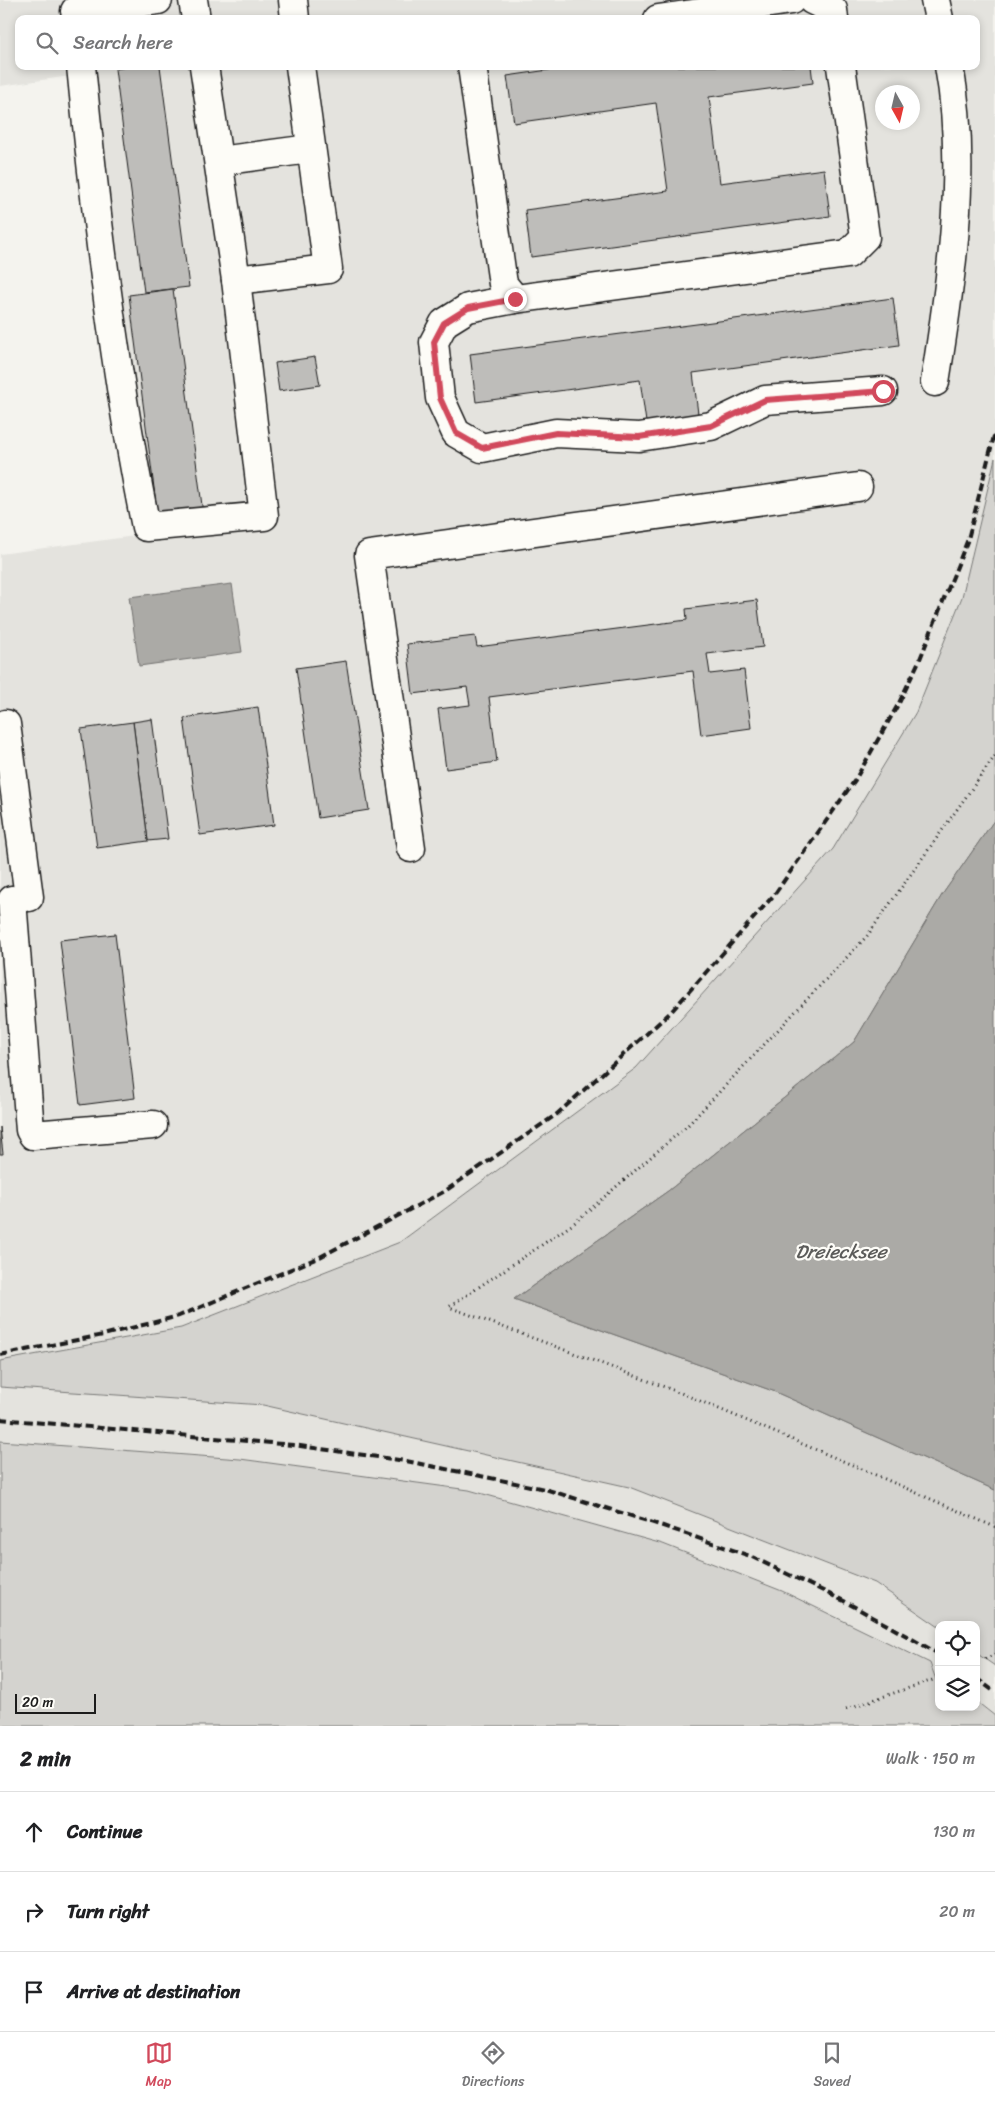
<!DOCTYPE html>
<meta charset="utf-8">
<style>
body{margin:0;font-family:Sriracha,sans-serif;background:#f2f2f2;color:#202124}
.controls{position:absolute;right:15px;bottom:15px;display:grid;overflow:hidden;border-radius:10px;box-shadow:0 2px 8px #0003}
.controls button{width:45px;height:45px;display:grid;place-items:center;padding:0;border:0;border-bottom:1px solid #e0e0e0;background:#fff;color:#202124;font:25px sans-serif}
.compass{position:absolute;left:875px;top:85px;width:45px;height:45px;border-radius:50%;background:#fff;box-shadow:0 2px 8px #0003;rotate:172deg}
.scale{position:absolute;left:15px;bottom:12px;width:81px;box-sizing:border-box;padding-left:5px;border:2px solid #1c1c1c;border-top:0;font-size:14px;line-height:18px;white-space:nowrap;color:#1c1c1c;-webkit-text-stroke:4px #fdfcf7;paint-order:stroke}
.stop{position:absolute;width:15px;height:15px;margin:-11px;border:4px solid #d1495b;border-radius:50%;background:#fff}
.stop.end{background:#d1495b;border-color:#fff;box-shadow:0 1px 5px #0008}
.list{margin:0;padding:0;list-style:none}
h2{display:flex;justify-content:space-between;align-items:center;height:65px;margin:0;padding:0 20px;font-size:21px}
h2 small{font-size:16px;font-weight:400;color:#757577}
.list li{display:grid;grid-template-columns:32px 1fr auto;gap:15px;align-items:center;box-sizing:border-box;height:80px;padding:0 20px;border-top:1px solid #e0e0e0}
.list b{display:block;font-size:19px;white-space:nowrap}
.list em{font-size:16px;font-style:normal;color:#757577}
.icon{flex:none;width:28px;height:28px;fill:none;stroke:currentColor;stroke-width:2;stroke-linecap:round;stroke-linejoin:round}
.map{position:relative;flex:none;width:995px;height:1726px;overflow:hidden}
.search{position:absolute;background:#fff;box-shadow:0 2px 8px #0003;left:15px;right:15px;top:15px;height:55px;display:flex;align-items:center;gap:12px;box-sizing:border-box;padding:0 18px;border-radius:10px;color:#757577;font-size:19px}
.sheet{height:305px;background:#fff}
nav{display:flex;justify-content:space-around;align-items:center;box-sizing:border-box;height:70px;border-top:1px solid #e0e0e0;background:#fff;font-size:14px;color:#757577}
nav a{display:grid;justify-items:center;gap:2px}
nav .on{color:#d1495b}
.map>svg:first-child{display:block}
.built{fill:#e4e3de;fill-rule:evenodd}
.green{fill:#d4d3cf;stroke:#787876}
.water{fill:#abaaa6;stroke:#72716f}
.building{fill:#bebdba;stroke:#1c1c1c}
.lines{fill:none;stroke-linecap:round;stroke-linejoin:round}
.minor-casing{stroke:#1c1c1c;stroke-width:31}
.path{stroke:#1c1c1c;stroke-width:3;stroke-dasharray:1 4;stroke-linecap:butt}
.minor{stroke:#fdfcf7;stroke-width:28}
.rail{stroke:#1c1c1c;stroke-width:4;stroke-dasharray:8 4;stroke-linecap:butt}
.route{stroke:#d1495b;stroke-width:6}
.labels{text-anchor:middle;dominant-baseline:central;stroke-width:4.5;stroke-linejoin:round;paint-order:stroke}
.water-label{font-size:19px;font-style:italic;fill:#5c5c5a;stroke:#fdfcf7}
</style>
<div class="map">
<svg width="995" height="1726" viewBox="0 0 995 1726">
<rect width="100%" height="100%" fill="#f4f3ee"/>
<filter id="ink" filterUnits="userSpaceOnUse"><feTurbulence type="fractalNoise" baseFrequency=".02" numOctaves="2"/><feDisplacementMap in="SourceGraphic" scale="10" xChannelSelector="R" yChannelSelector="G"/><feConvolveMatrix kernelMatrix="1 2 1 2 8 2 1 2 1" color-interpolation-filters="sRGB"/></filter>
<g filter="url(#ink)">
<g class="built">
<path d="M0 0H995V458L962 597 916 712 833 849 636 1068 400 1242 181 1328 0 1361V554L142 535 77 75 0 86ZM19 19H976V66H19ZM882 92H912V122H882Z"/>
<path d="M0 1387 263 1405 629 1487 875 1583 939 1627V1688L930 1663 782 1591 663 1544 469 1490 240 1459 0 1441Z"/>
<path d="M976 1653 995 1666V1716L976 1701Z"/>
</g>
<g class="green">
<path d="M995 458V819L942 895 854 1042 668 1191 514 1299 773 1391 995 1490V1666L976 1653V1625H939V1627L875 1583 629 1487 263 1405 0 1387V1361L181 1328 400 1242 636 1068 833 849 916 712 962 597Z"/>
<path d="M0 1441 240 1459 469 1490 663 1544 782 1591 930 1663 939 1688V1707H976V1701L995 1716V1726H0Z"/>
</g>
<g class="water">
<path d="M232 584 242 652 139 666 129 597Z"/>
<path d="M995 819V1490L773 1391 514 1299 668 1191 854 1042 942 895Z"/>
</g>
<g class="building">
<path d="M133 66H160L189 287 144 292 115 69Z"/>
<path d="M576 66H811L813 83 709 97 720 183 824 169 830 216 531 257 525 210 668 191 656 103 514 123 507 76Z"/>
<path d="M173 289 203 513 158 519 129 295Z"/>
<path d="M893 298 899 345 693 373 699 422 647 429 640 380 476 402 470 354Z"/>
<path d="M315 357 320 385 279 391 275 363Z"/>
<path d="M757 600 763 647 707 654 710 674 744 670 751 728 701 735 693 671 489 697 497 762 446 769 438 709 470 705 467 687 413 694 407 644 475 636 477 647 687 620 686 609Z"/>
<path d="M346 661 369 810 318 818 296 668Z"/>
<path d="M258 707 274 825 200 835 184 718Z"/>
<path d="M152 719 168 839 148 841 133 722Z"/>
<path d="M133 722 148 841 97 848 81 729Z"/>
<path d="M115 934 135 1098 80 1105 60 940Z"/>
<path d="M0 1127 3 1154H0Z"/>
</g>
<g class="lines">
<defs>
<g id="minor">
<path d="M193 0 196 19"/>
<path d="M293 0 295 19"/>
<path d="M812 0 833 10 834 19"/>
<path d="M935 0 939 19"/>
<path d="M75 11 158 0"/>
<path d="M658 19 791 0"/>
<path d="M81 66C96 221 115 375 146 527L264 516 236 280 204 66"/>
<path d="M472 66 503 284 515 299"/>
<path d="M841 66 865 237 848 254 515 299 468 308 444 323 434 342 440 398 456 433 482 448 556 433 639 437 711 426 765 400 883 391"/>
<path d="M219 161 310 149"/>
<path d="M236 280 328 269 300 66"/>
<path d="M935 382C951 282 968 168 949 66"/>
<path d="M6 724 29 897"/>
<path d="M411 848 369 555 858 487"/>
<path d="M12 900 30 1130 33 1135 153 1125"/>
</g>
</defs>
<use href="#minor" class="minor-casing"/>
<g class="path">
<path d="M995 756 867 936 688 1125 573 1224 449 1307 681 1393 869 1472 995 1527"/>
<path d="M985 1659 995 1654"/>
<path d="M846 1709 933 1680"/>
</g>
<use href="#minor" class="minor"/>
<g class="rail">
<path d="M0 1355 103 1335 179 1316 320 1257 445 1191 557 1114 671 1012 774 895 855 780 899 703 920 659 968 539 995 432"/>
<path d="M0 1419 293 1445 406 1461 545 1489 663 1526 750 1556 844 1601 939 1654"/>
<path d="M976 1678 995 1692"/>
</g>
</g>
</g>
<g class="lines" filter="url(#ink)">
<path class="route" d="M515 299 468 308 444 323 434 342 440 398 456 433 482 448 556 433 639 437 711 426 765 400 883 391"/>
</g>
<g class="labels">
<g class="water-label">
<text x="841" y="1251">Dreiecksee</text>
</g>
</g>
</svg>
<div class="controls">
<button><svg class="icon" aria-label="locate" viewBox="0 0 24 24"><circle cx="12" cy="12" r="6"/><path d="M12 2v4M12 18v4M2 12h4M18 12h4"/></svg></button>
<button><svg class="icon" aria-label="layers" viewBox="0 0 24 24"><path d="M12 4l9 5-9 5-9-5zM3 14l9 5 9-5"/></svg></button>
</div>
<svg class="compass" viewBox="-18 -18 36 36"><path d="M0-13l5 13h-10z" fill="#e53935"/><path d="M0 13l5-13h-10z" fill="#757577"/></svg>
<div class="scale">20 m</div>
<div class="stop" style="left:883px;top:391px"></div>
<div class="stop end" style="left:515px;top:299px"></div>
<div class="search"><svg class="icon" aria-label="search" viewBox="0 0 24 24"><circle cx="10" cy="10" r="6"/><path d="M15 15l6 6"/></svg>Search here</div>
</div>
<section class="sheet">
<h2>2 min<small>Walk · 150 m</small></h2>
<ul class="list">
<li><svg class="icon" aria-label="ahead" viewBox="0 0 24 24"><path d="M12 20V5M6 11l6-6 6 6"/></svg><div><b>Continue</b></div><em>130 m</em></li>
<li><svg class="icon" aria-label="right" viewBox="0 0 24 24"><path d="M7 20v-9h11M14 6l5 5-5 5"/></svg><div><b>Turn right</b></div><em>20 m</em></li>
<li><svg class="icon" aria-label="arrive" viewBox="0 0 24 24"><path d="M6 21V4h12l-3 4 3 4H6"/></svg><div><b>Arrive at destination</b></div></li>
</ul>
</section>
<nav>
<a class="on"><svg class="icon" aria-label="map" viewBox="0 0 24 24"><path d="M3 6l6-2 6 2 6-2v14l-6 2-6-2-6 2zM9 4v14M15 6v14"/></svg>Map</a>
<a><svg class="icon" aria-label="directions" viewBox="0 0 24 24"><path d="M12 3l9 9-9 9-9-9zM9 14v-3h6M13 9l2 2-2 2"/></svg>Directions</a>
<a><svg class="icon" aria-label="saved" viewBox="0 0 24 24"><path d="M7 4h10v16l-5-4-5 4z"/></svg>Saved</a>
</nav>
